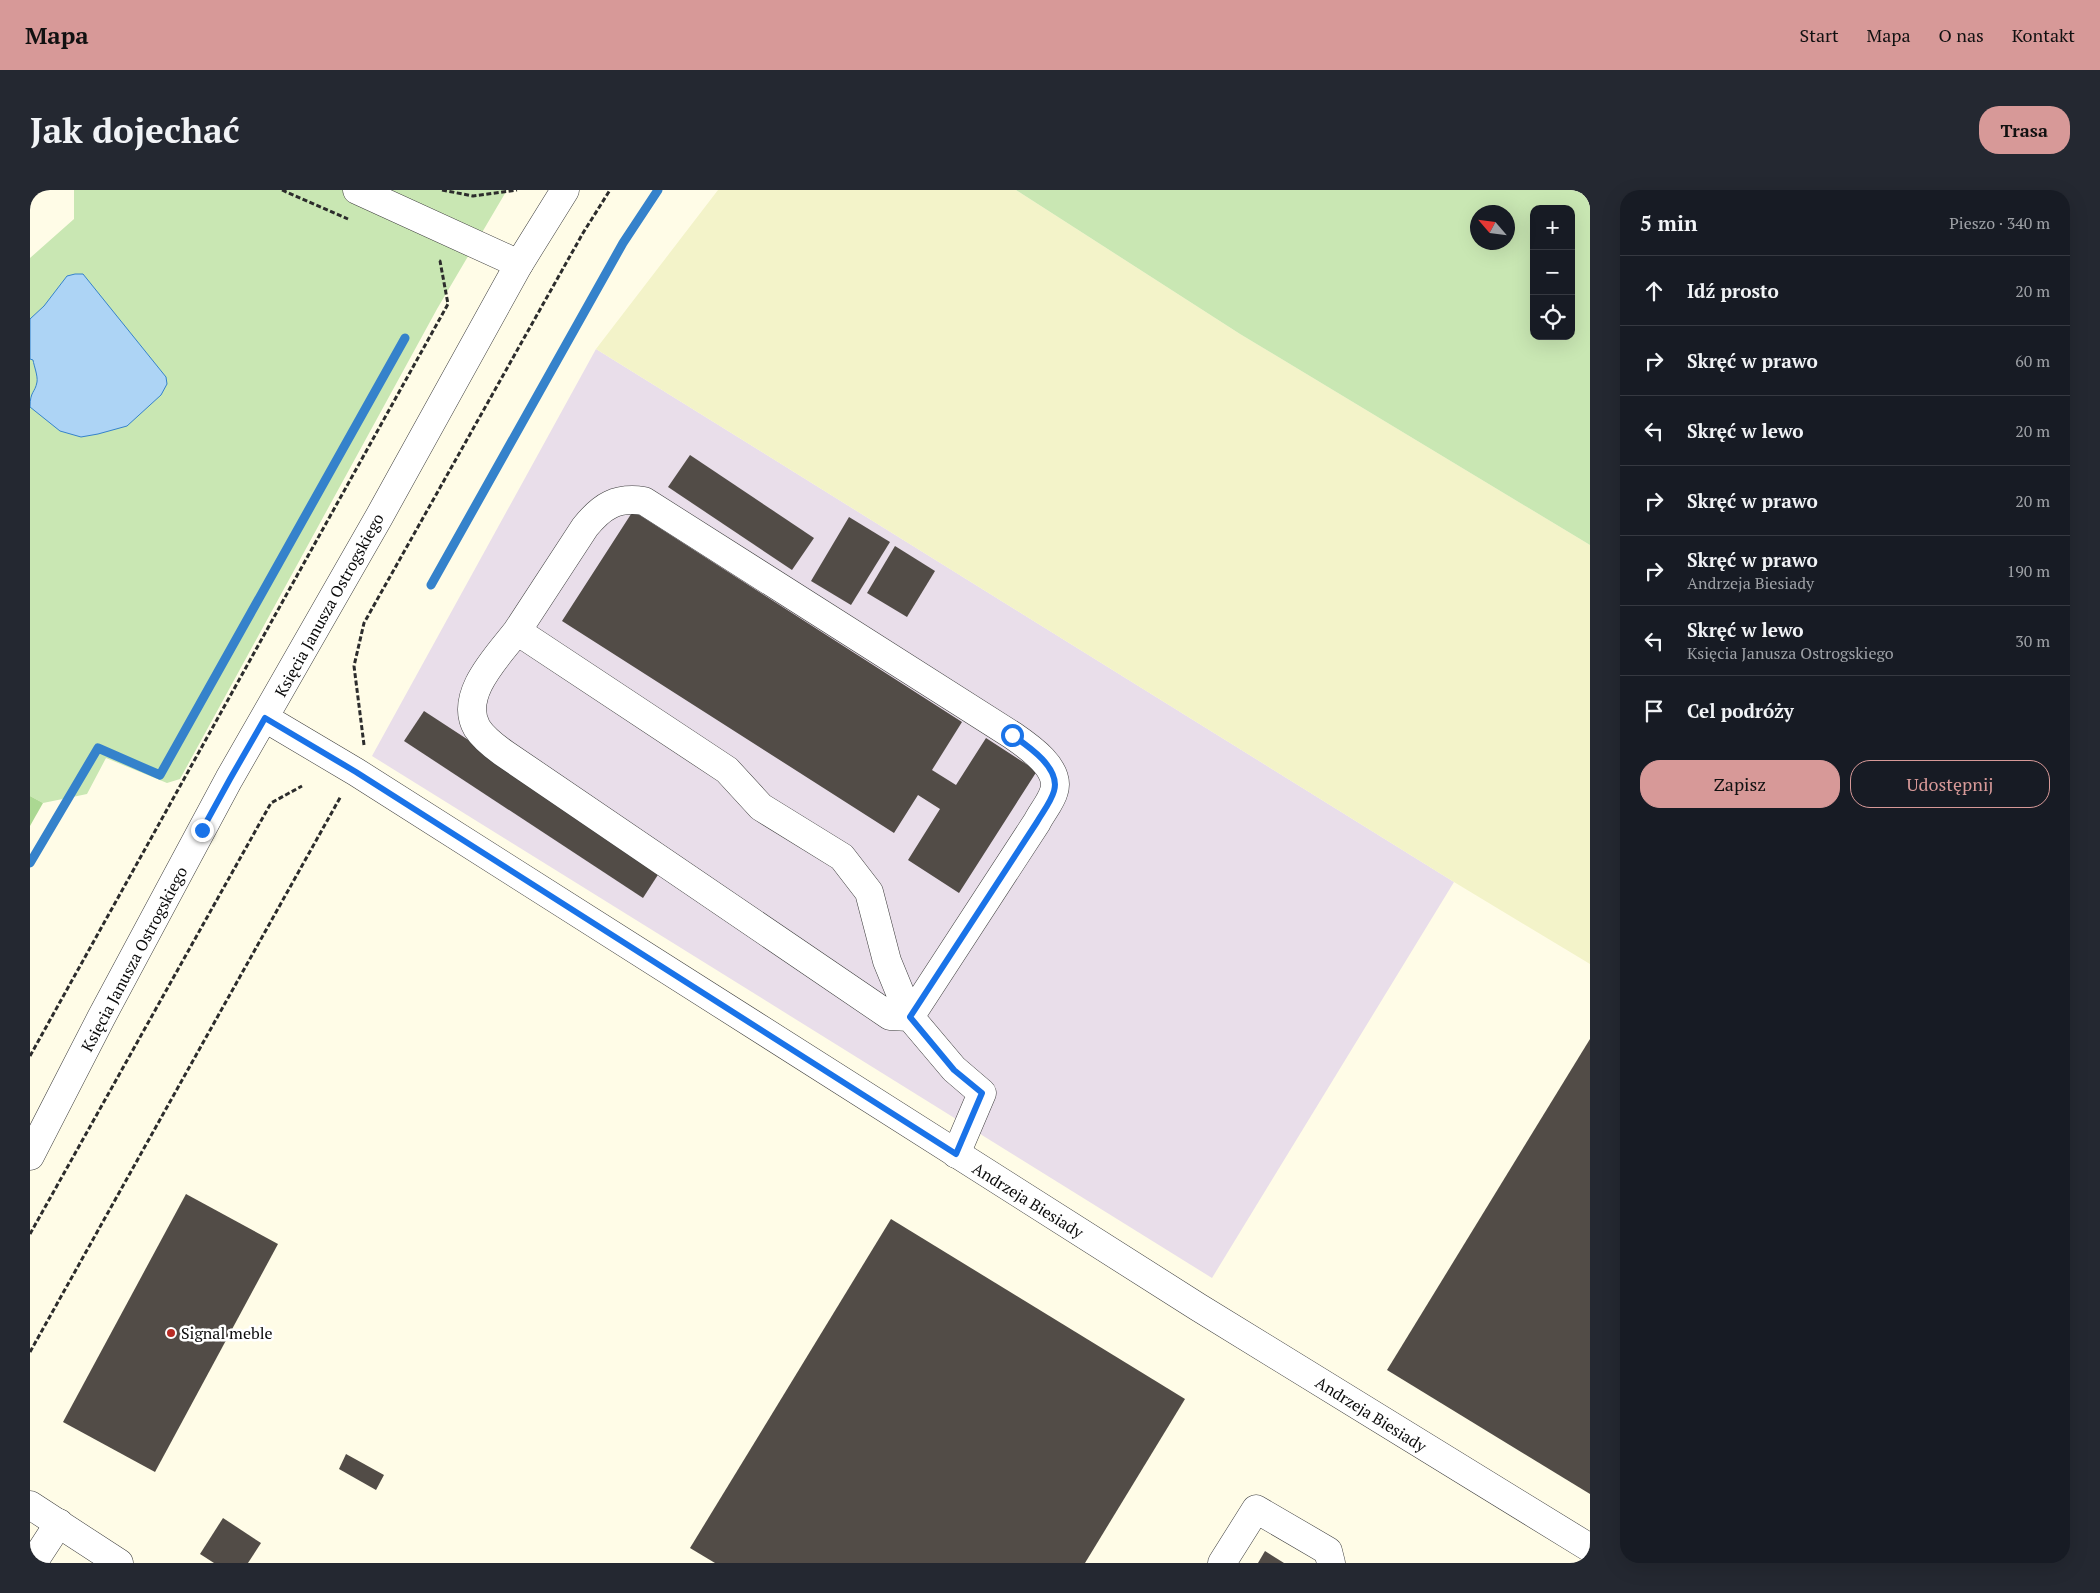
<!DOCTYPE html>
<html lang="pl">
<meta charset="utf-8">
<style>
body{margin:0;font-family:"PT Serif",serif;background:#242831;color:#f1f3f6}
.controls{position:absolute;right:15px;top:15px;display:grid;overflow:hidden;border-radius:10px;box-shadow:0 5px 20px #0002}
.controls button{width:45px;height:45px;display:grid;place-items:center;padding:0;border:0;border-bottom:1px solid #363941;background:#171b24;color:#f1f3f6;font:25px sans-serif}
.compass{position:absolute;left:1440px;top:15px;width:45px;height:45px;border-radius:50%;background:#171b24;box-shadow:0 5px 20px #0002;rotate:298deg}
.stop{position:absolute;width:15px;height:15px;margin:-11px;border:4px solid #1a73e8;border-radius:50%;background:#fff}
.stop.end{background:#1a73e8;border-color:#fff;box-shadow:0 1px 5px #0008}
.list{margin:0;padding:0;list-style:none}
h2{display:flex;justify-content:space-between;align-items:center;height:65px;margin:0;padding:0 20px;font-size:21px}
h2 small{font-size:16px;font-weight:400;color:#9ea1a6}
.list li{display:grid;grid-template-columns:32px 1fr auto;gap:15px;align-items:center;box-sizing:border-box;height:70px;padding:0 20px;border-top:1px solid #363941}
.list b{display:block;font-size:19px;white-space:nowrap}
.list p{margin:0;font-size:16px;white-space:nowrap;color:#9ea1a6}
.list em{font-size:16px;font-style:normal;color:#9ea1a6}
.actions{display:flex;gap:10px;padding:15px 20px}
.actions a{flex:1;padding:11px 0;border:1px solid #d79998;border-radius:20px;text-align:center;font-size:18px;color:#d79998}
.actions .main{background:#d79998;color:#111}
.icon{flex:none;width:28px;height:28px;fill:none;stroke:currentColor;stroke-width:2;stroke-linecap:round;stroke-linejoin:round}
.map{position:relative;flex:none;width:1560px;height:1373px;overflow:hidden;border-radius:20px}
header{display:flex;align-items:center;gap:30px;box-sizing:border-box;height:70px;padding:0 25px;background:#d79998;color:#111}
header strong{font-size:24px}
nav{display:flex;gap:28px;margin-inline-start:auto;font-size:18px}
.intro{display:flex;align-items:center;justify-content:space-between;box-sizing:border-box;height:120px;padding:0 30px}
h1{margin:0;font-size:35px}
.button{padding:12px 22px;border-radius:20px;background:#d79998;color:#111;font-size:18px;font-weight:700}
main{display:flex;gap:30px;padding:0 30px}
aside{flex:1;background:#171b24;border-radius:20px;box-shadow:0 5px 20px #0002}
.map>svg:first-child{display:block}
.industrial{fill:#e9deea}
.farmland{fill:#f3f3c9}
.green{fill:#c9e7b3;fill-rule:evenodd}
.forest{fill:#abd892}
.water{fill:#add4f5;stroke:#3582cb}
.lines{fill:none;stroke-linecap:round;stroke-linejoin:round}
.stream{stroke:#3582cb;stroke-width:9}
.building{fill:#524c47}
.minor-casing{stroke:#3d3d3d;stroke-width:29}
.path{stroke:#2c2c2c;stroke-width:3;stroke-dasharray:5 2.5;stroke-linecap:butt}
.minor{stroke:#fff;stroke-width:28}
.route{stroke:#1a73e8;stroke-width:6}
.poi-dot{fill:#b72b25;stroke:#fff;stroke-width:2}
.labels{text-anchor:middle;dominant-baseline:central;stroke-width:5;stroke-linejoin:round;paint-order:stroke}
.street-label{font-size:16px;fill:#0a0a0a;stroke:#fff}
.poi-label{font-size:16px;fill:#0a0a0a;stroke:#fff;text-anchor:start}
</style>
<header>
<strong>Mapa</strong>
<nav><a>Start</a><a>Mapa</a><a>O nas</a><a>Kontakt</a></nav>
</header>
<div class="intro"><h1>Jak dojechać</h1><a class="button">Trasa</a></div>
<main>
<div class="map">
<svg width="1560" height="1373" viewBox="0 0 1560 1373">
<rect width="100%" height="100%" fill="#fffce7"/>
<path class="industrial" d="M566 159 1424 692 1182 1088 342 566Z"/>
<path class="farmland" d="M688 0H986L1210 144 1560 355V774L1424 692 566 159Z"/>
<g class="green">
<path d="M44 0H477L407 119 150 589 137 593 76 568 57 604 13 613 0 606V68L44 29Z"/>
<path d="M986 0H1560V355L1210 144ZM1504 19H1541V146H1504ZM1448 22H1478V52H1448Z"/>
</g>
<path class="forest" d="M0 606 13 613 0 636Z"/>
<path class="water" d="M45 84H53L136 187 137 194 131 205 97 236 68 244 51 247 30 241 0 217C0 201 5 203 7 192 8 186 4 176 3 170L0 169V129L14 116 37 86Z"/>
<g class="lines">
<g class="stream">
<path d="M401 395 593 53 628 0"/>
<path d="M0 673 68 558 130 585 375 148"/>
</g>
</g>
<g class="building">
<path d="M660 265 784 348 762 380 638 297Z"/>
<path d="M603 321 932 532 902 580 926 595 956 548 1007 581 929 703 878 670 910 619 888 605 864 643 532 431Z"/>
<path d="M819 327 860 352 821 415 781 391Z"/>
<path d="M865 356 905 381 877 427 837 403Z"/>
<path d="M394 521 633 677 613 708 374 551Z"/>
<path d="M1560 849V1304L1357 1180Z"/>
<path d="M156 1004 248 1054 125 1282 33 1232Z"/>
<path d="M861 1029 1155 1209 1055 1373H685L660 1358Z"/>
<path d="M316 1264 354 1285 346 1300 309 1279Z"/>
<path d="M193 1328 231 1353 218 1373H184L170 1364Z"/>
<path d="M1235 1361 1254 1373H1228Z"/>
</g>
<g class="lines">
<defs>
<g id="minor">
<path d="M327 0 489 74"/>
<path d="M487 441 555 337C572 316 586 307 614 311L982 545C998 556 1031 578 1024 601 1021 612 1012 622 1007 632L880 827 860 826 475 564C465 557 454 549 447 538 428 505 468 466 487 441L697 580 731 617 812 667 839 702 857 771 880 827 924 879 952 903 926 964"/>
<path d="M235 528 326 582 1168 1117 1560 1358"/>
<path d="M0 966 71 828 199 589 349 327 489 74 535 0"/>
<path d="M0 1315 89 1373"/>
<path d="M3 1373 29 1333"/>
<path d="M1192 1373 1226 1319 1298 1361 1301 1373"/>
</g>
</defs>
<use href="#minor" class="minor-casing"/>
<g class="path">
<path d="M252 0 318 29"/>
<path d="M412 0 443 6 487 0"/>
<path d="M334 555 324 476 334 433 553 43 580 0"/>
<path d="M0 866 418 114 410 71 408 70"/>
<path d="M0 1044 241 613 272 596"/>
<path d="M0 1162 311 606"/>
</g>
<use href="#minor" class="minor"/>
</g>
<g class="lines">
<path class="route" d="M172 640 200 589 235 528 326 582 926 964 952 903 924 880 880 827 1007 632C1012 623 1021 612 1024 601 1031 578 998 556 982 545"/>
</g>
<circle class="poi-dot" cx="141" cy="1143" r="5"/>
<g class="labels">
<g class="street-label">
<text transform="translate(299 415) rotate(-61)">Księcia Janusza Ostrogskiego</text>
<text transform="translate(104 769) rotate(-62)">Księcia Janusza Ostrogskiego</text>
<text transform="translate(998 1010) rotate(32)">Andrzeja Biesiady</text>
<text transform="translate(1341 1224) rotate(32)">Andrzeja Biesiady</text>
</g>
<g class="poi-label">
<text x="151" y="1143">Signal meble</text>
</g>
</g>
</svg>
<div class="controls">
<button>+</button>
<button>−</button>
<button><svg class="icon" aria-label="locate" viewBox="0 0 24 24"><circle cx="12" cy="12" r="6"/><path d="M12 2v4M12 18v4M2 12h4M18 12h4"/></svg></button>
</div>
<svg class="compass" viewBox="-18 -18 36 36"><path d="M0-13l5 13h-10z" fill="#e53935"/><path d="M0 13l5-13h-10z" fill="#9ea1a6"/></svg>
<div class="stop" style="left:982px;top:545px"></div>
<div class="stop end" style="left:172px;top:640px"></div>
</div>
<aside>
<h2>5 min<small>Pieszo · 340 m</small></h2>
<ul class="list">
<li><svg class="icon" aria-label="ahead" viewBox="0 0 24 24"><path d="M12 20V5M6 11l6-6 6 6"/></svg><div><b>Idź prosto</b></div><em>20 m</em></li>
<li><svg class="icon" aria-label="right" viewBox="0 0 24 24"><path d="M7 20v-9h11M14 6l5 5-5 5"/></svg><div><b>Skręć w prawo</b></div><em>60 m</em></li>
<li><svg class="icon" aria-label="left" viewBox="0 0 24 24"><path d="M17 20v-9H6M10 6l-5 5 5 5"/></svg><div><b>Skręć w lewo</b></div><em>20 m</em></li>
<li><svg class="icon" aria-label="right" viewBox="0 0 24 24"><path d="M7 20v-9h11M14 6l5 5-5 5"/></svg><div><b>Skręć w prawo</b></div><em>20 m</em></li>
<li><svg class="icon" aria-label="right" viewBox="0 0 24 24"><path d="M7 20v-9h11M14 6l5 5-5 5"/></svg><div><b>Skręć w prawo</b><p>Andrzeja Biesiady</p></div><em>190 m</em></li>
<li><svg class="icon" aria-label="left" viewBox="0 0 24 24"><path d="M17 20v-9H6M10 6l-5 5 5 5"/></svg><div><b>Skręć w lewo</b><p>Księcia Janusza Ostrogskiego</p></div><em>30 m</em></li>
<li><svg class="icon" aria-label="arrive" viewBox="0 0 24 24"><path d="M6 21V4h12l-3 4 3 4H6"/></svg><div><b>Cel podróży</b></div></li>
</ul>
<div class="actions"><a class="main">Zapisz</a><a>Udostępnij</a></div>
</aside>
</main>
